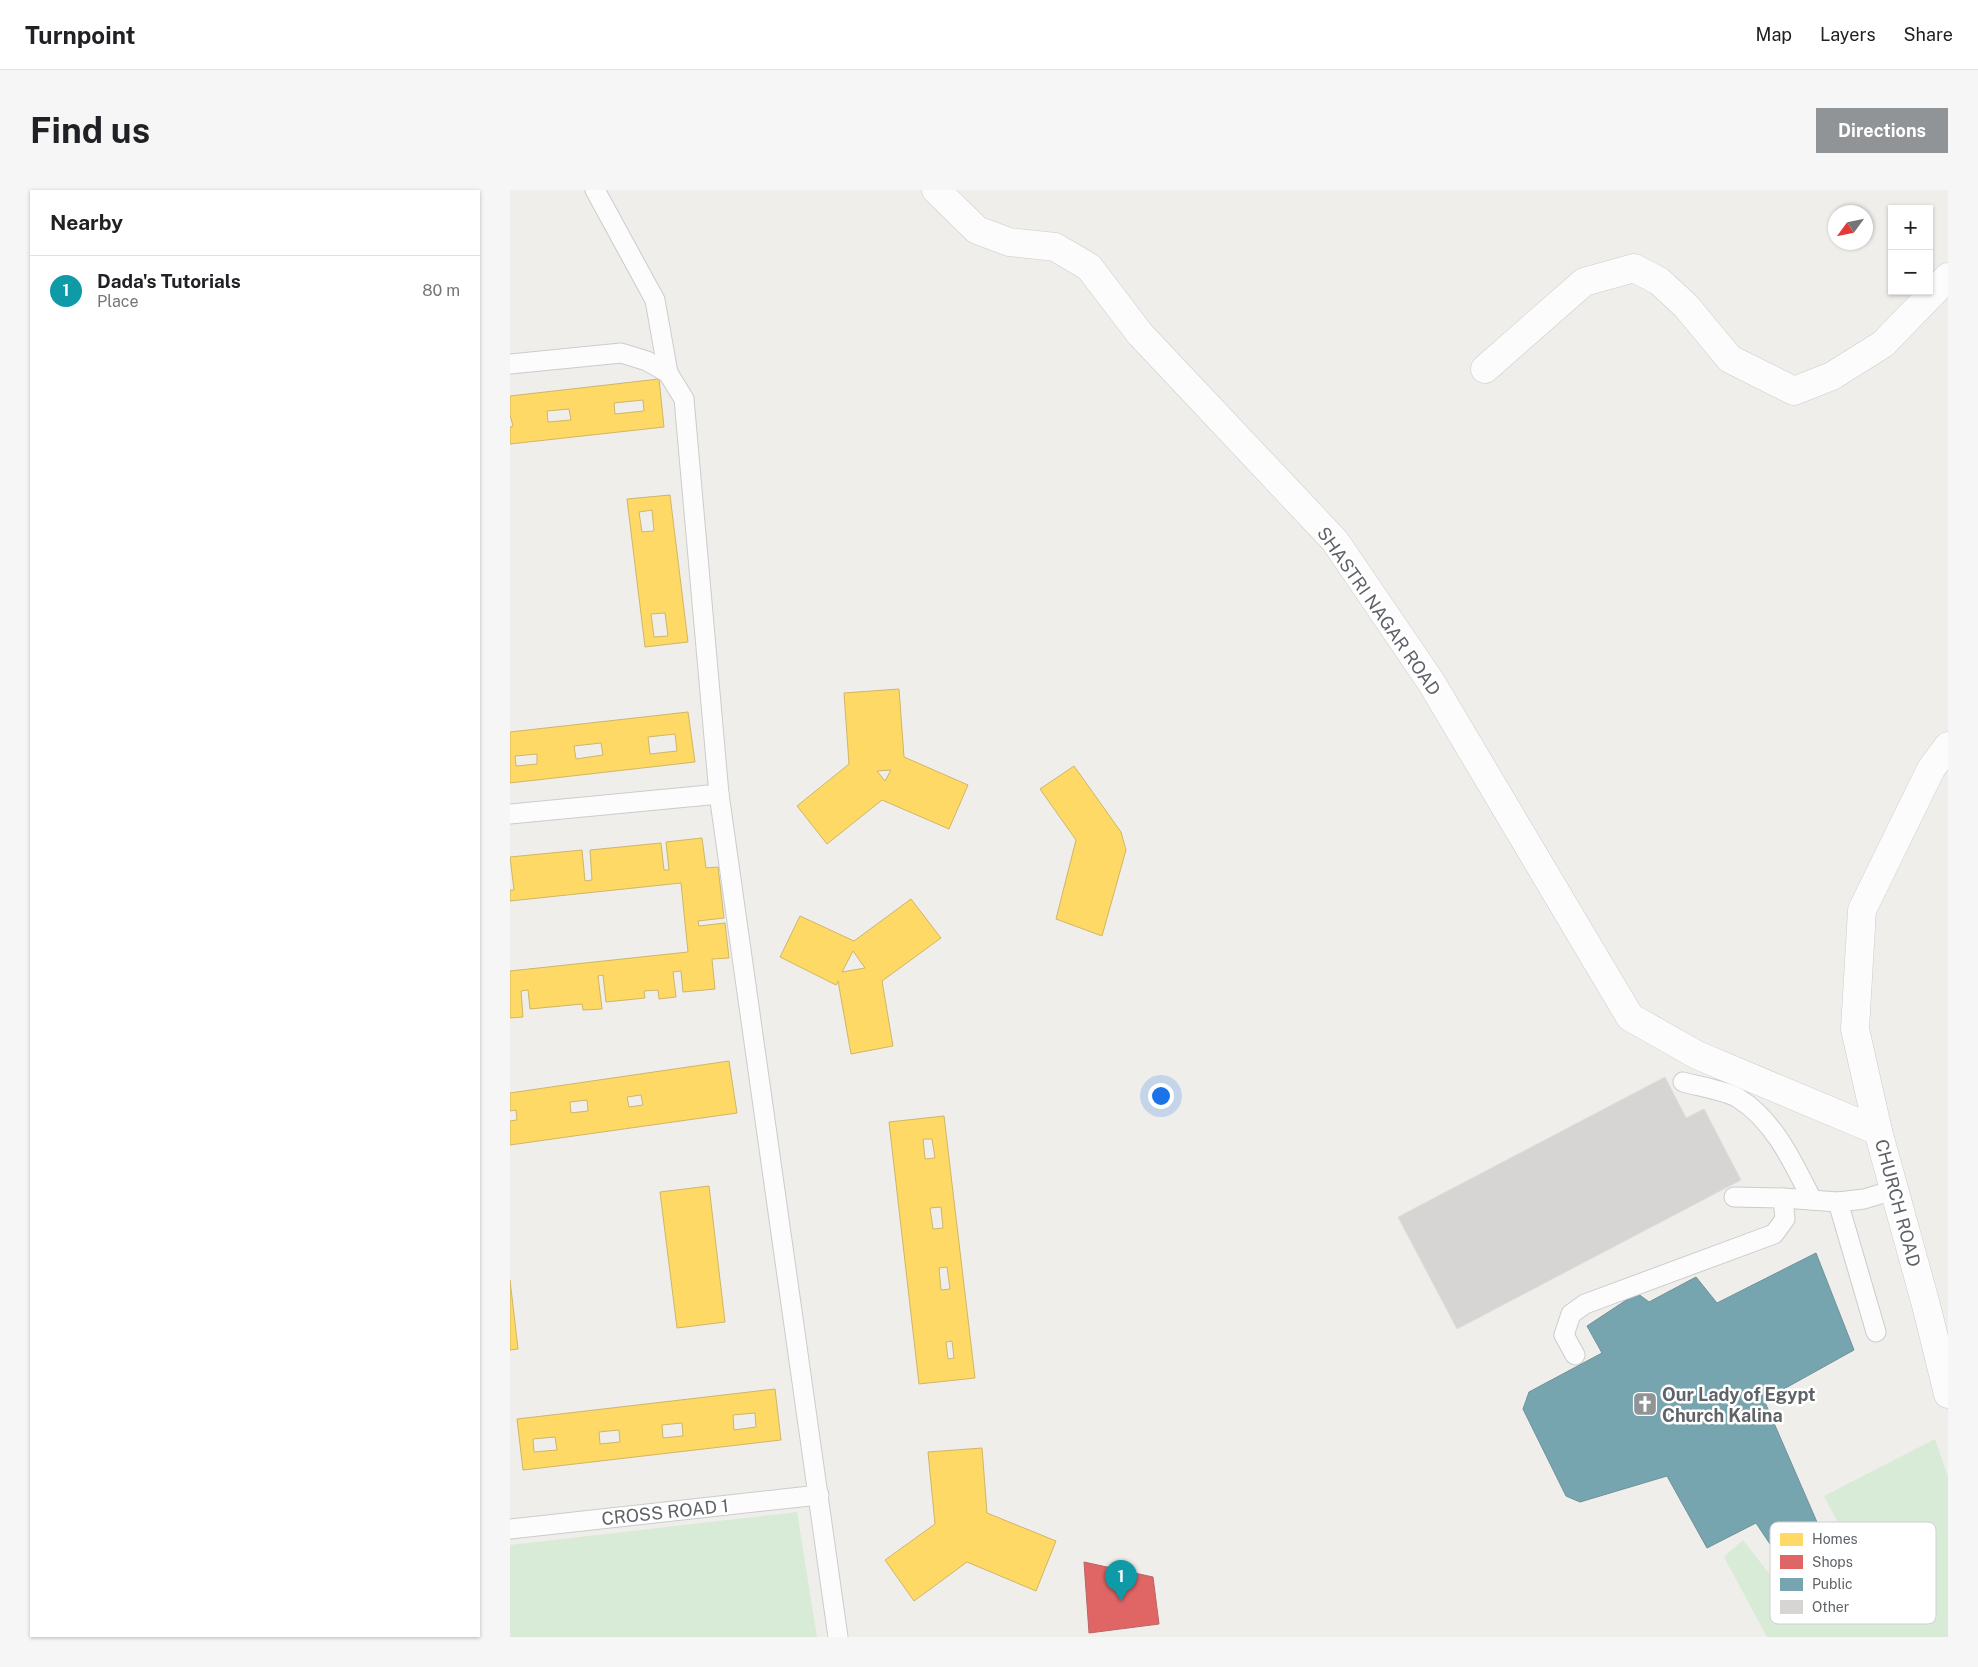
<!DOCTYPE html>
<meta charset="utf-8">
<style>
body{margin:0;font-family:"Public Sans",sans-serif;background:#f6f6f6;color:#202124}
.controls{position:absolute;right:15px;top:15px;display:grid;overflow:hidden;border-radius:0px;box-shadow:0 1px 4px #0004}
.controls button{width:45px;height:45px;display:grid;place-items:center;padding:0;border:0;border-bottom:1px solid #e0e0e0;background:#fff;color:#202124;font:25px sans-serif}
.compass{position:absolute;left:1318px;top:15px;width:45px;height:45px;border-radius:50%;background:#fff;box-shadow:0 1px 4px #0004;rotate:237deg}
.you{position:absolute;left:650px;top:905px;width:18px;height:18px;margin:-12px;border:4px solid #fff;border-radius:50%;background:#1a73e8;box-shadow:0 0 0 8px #1a73e833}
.badge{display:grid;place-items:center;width:32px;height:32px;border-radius:50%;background:#919496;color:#fff;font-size:16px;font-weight:700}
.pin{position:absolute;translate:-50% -41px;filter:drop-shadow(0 1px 2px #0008)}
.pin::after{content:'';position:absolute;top:26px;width:18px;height:15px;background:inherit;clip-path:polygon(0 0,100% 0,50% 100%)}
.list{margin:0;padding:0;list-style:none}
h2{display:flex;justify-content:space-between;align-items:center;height:65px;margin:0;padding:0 20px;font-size:21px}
h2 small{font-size:16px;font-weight:400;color:#757577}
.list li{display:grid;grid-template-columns:32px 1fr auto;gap:15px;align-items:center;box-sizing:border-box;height:70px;padding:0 20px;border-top:1px solid #e0e0e0}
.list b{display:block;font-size:19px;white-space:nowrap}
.list p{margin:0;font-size:16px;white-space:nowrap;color:#757577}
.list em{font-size:16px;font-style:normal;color:#757577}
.map{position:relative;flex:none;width:1438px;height:1447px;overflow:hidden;border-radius:0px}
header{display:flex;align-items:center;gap:30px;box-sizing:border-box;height:70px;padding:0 25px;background:#fff;border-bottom:1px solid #e0e0e0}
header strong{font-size:24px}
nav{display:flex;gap:28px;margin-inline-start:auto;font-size:18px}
.intro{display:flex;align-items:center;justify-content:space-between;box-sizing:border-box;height:120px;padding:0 30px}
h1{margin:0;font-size:35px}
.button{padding:12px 22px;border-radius:0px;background:#919496;color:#fff;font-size:18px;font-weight:700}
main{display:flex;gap:30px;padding:0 30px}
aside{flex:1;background:#fff;border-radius:0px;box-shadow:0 1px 4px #0004}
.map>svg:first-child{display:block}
.green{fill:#d8ebd6}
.homes{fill:#ffd966;stroke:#cfb667;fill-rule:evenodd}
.shops{fill:#e06666;stroke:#b96567}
.public{fill:#76a5af;stroke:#6f919a}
.building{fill:#d6d5d3;stroke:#deddd9}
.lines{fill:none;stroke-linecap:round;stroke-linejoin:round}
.lane-casing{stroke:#cbcccc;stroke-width:21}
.street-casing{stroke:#cbcccc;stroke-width:29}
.lane{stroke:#fdfcfc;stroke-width:19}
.street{stroke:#fdfcfc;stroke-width:28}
.labels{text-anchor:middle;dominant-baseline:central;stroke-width:5;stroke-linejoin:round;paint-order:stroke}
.street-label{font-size:18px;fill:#5f6368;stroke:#fff}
.poi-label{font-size:18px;font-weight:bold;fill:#5f6368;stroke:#fff;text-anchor:start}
.key{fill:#fff;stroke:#cfd0d2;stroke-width:1}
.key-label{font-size:14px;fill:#5f6368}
</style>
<header>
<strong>Turnpoint</strong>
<nav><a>Map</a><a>Layers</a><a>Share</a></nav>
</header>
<div class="intro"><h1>Find us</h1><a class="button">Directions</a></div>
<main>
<aside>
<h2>Nearby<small></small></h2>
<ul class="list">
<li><span class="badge" style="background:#0f9aa8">1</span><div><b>Dada's Tutorials</b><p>Place</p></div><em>80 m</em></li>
</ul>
</aside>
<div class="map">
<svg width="1438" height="1447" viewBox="0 0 1438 1447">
<rect width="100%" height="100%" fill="#efeeea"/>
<g class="green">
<path d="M1425 1249 1438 1287V1447H1257L1214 1367 1233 1350 1261 1386 1335 1346 1314 1306Z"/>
<path d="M287 1322 307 1447H0V1355Z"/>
</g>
<g class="homes">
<path d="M149 189 154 237 0 254V237L3 236 0 225V206ZM133 210 134 221 105 224 104 213ZM59 219 61 230 38 232 37 221Z"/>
<path d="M160 305 178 452 135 457 117 309ZM142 320 144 341 132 342 129 322ZM155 423 158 446 144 447 141 424Z"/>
<path d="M389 499 394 567 458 595 439 639 372 610 317 654 287 616 339 574 334 503ZM381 580 375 591 367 581Z"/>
<path d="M178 522 185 572 0 593V542ZM165 544 167 561 140 564 138 547ZM91 553 93 565 66 569 64 556ZM27 564V574L6 576 5 566Z"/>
<path d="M564 576 611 642 616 660 592 746 546 729 566 650 530 599Z"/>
<path d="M192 648 196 678 208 677 214 728 188 731 189 736 215 733 219 768 202 769 205 799 173 802 171 781 163 782 166 807 149 809 148 800 134 801 135 808 96 812 93 785 88 786 92 819 73 820 72 814 20 819 18 800 11 801 13 827 0 828V781L178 762 171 693 0 711V700H4L0 667 72 660 75 691 82 690 80 660 151 653 154 680H159L156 652Z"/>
<path d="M401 709 431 748 372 791 383 856 341 864 328 791 326 795 270 767 290 726 344 751ZM343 761 355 778 332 782Z"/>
<path d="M219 871 227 923 0 955V931L7 930 6 920 0 921V903ZM131 905 133 915 119 917 117 907ZM77 910 78 921 61 923 60 912Z"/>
<path d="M434 926 465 1188 409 1194 379 932ZM413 949H422L425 968 415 969ZM431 1017 433 1038 423 1039 420 1018ZM437 1077 440 1099 431 1100 429 1078ZM442 1151 444 1168 438 1169 436 1152Z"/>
<path d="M199 996 215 1132 167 1138 150 1002Z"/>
<path d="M0 1090 8 1159 0 1160Z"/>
<path d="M265 1199 271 1250 13 1280 7 1229ZM245 1223 246 1237 224 1240 223 1225ZM172 1233 173 1246 153 1248 152 1235ZM109 1240 110 1252 90 1254 89 1242ZM45 1247 47 1260 24 1262 23 1249Z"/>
<path d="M472 1258 477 1323 546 1351 526 1401 457 1372 404 1411 375 1370 425 1334 418 1262Z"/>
</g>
<path class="shops" d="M574 1372 643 1387 649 1434 579 1443Z"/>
<path class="public" d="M1306 1063 1344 1160 1254 1210 1313 1346 1268 1366 1246 1333 1197 1358 1157 1286 1070 1312 1056 1306 1013 1219 1019 1202 1092 1163 1077 1136 1127 1103 1139 1112 1186 1087 1207 1113Z"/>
<path class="building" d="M1155 887 1176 928 1194 919 1231 990 947 1139 888 1027Z"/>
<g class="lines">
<defs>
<g id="lane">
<path d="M85 0 145 110 158 183"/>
<path d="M0 174 111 163 137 171 158 183 174 209 209 604 328 1447"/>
<path d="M0 624 209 604"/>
<path d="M1173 892C1187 896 1217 901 1228 908 1264 930 1284 974 1302 1010"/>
<path d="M1224 1007 1273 1008 1328 1012 1354 1009 1384 1000"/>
<path d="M1328 1012 1366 1142"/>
<path d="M1065 1165 1054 1145 1061 1124 1075 1114 1264 1044 1275 1029 1273 1008"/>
<path d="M0 1339 309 1305"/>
</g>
<g id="street">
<path d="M426 0 467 40 499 52 545 57 579 77 630 144 825 351 921 492 1120 827 1187 865 1368 941"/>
<path d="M975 179 1074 92 1124 78 1149 91 1176 116 1220 169 1284 201 1322 186 1373 154 1438 87"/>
<path d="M1438 556 1421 579 1352 720 1345 839 1368 941 1416 1115 1438 1204"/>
</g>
</defs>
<use href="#lane" class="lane-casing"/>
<use href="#street" class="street-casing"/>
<use href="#lane" class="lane"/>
<use href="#street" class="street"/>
</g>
<defs>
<symbol id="church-square" viewBox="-11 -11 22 22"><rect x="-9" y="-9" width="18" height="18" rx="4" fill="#919496" stroke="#fff"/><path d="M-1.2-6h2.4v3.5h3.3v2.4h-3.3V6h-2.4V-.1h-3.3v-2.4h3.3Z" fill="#fff"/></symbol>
</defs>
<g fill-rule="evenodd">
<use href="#church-square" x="1121" y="1200" width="28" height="28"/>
</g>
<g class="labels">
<g class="street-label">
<text transform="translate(869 421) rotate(55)">SHASTRI NAGAR ROAD</text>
<text transform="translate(1388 1013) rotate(75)">CHURCH ROAD</text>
<text transform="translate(155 1322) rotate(-6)">CROSS ROAD 1</text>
</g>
<g class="poi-label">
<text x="1152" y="1204">Our Lady of Egypt<tspan x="1152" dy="21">Church Kalina</tspan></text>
</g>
</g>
<rect x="1260" y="1332" width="166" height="102" rx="8" class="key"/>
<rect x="1270" y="1343" width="23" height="13" fill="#ffd966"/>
<rect x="1270" y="1365" width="23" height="14" fill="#e06666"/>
<rect x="1270" y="1388" width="23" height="13" fill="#76a5af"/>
<rect x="1270" y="1410" width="23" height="14" fill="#d6d5d3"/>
<g class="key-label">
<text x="1302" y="1354">Homes</text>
<text x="1302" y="1377">Shops</text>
<text x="1302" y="1399">Public</text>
<text x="1302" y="1422">Other</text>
</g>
</svg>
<div class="controls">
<button>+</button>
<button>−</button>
</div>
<svg class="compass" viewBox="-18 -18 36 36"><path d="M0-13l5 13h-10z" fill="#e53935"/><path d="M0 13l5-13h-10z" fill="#757577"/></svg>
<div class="you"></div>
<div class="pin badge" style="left:611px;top:1411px;background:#0f9aa8">1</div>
</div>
</main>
